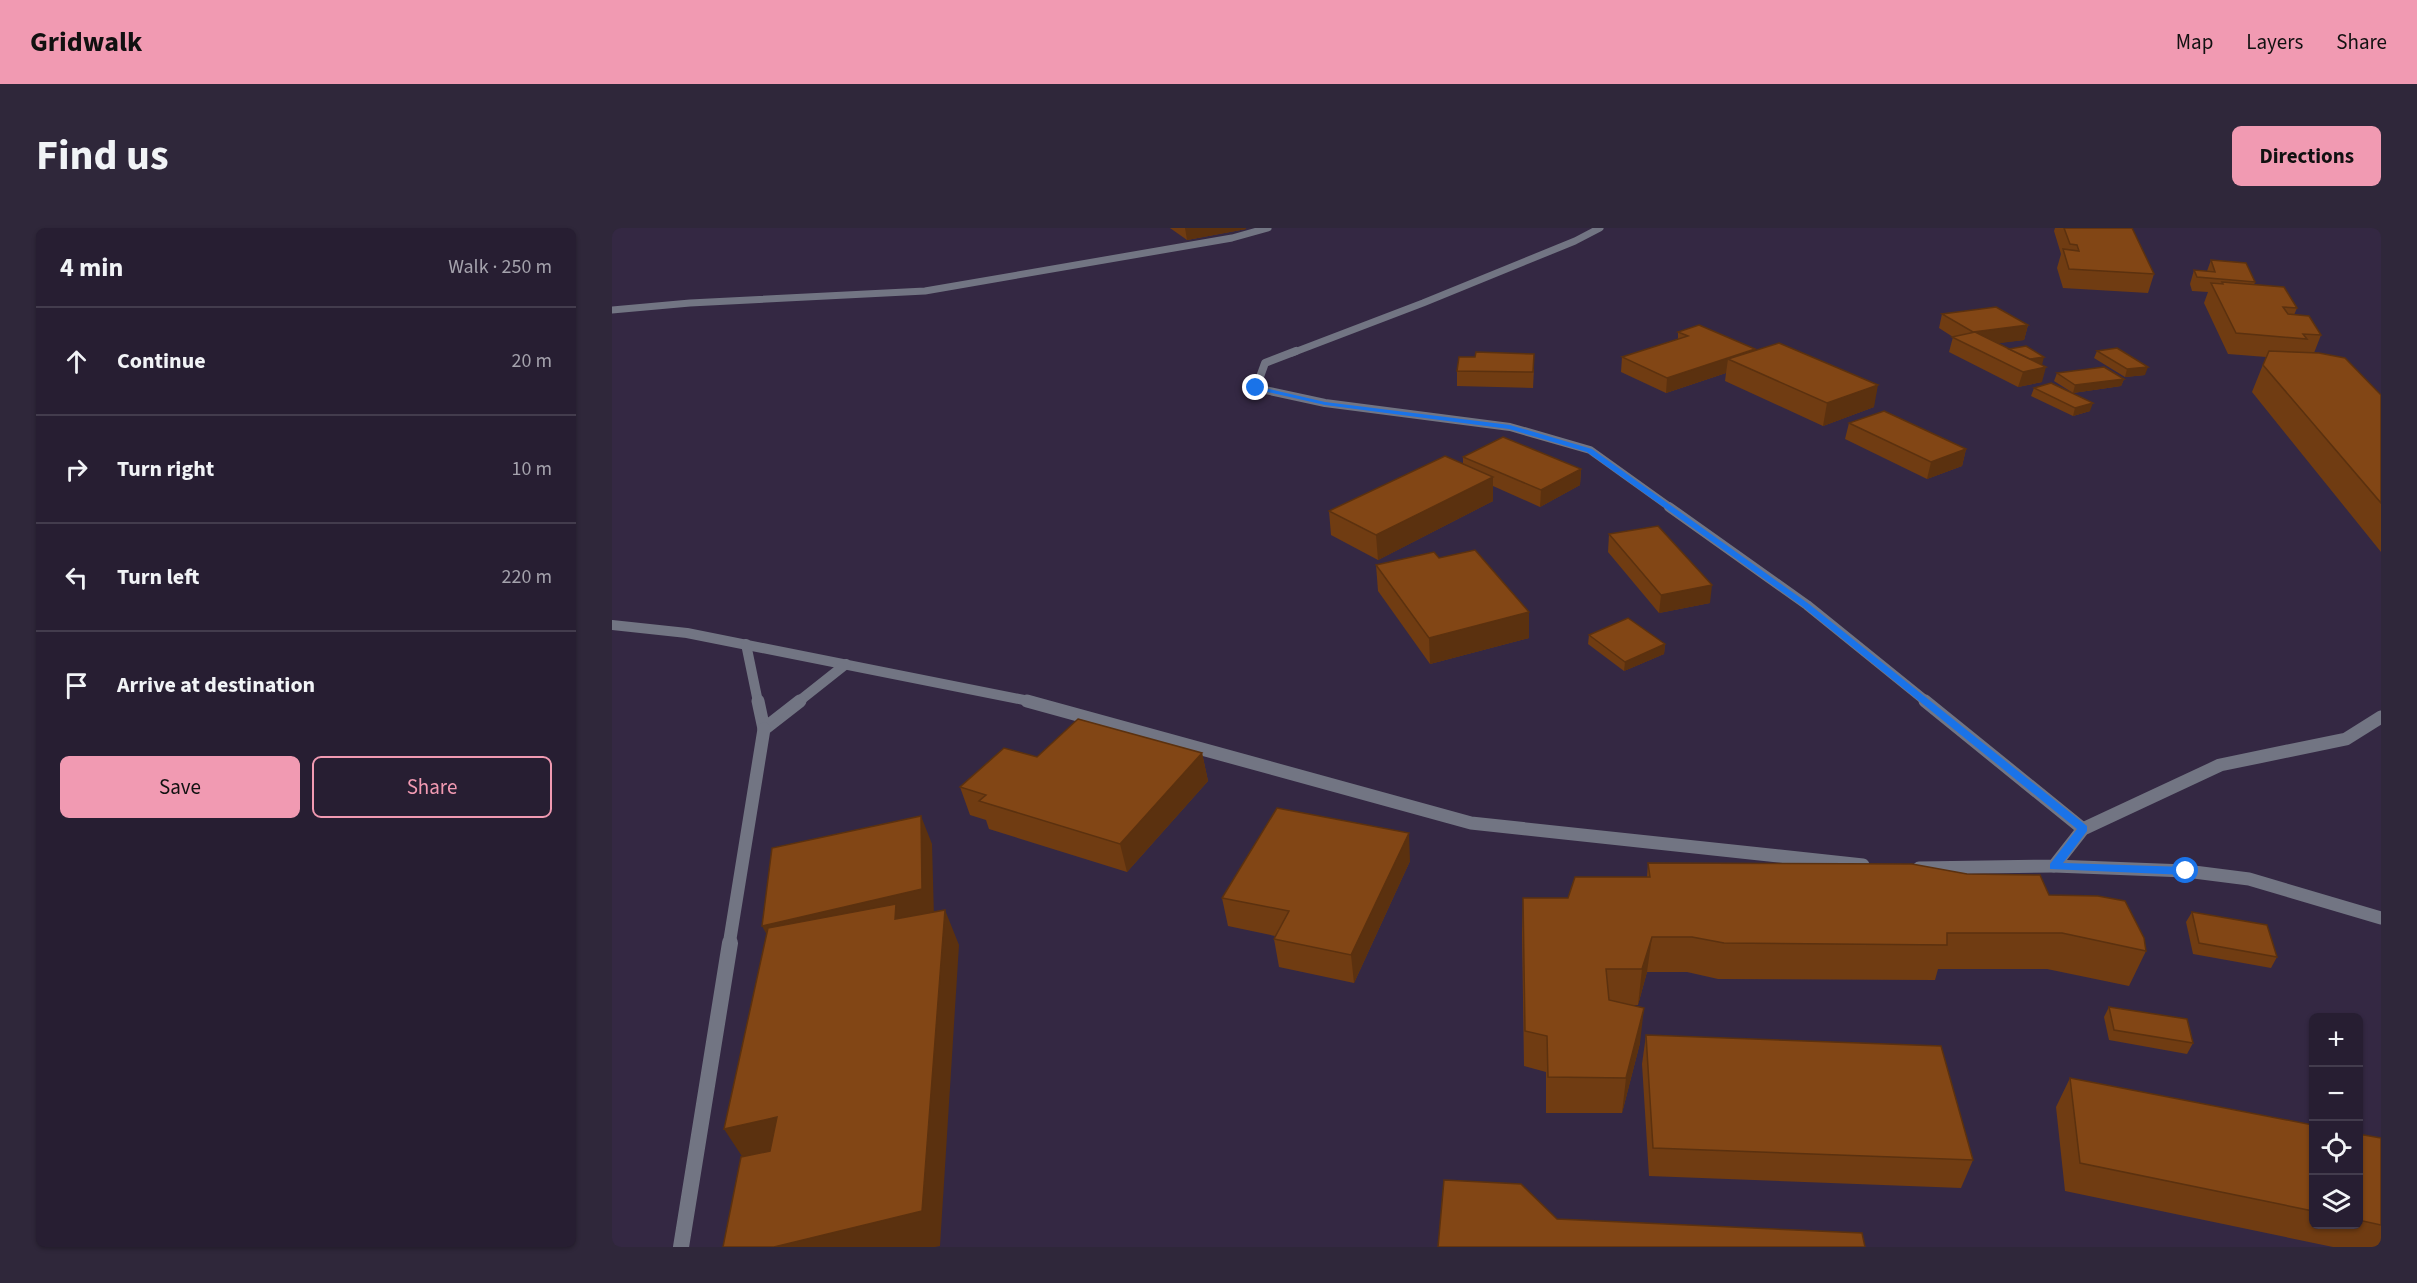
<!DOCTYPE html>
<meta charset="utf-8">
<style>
body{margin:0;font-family:"Source Sans 3",sans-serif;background:#2f273a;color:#f1f3f6}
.controls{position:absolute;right:18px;bottom:18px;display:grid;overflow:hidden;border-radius:9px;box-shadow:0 2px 4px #0004}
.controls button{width:54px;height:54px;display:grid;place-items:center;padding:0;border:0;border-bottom:2px solid #433c4d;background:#271e32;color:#f1f3f6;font:30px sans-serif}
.stop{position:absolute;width:18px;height:18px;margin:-14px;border:4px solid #1a73e8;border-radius:50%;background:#fff}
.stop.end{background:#1a73e8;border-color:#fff;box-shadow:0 2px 6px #0008}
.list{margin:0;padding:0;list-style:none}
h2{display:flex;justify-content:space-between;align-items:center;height:78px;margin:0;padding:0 24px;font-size:26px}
h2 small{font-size:20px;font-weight:400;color:#a4a2ac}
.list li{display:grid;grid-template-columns:39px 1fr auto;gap:18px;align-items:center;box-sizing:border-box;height:108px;padding:0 24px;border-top:2px solid #433c4d}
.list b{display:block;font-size:22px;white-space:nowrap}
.list em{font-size:20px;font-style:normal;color:#a4a2ac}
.actions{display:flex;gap:12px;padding:18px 24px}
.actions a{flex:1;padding:14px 0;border:2px solid #f19ab2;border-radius:9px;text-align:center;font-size:21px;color:#f19ab2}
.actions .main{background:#f19ab2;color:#111}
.icon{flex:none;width:33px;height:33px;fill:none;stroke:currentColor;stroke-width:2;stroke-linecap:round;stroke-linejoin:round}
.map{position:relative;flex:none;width:1769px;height:1019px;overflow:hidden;border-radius:9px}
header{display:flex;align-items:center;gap:36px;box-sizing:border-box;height:84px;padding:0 30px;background:#f19ab2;color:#111}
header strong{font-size:28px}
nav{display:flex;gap:33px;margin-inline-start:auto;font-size:21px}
.intro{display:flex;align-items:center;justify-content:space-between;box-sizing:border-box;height:144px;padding:0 36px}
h1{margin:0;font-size:42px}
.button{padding:15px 27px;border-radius:9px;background:#f19ab2;color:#111;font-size:21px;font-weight:700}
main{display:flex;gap:36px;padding:0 36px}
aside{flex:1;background:#271e32;border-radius:9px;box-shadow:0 2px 4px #0004}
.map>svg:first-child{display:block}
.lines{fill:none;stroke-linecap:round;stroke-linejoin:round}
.street-far4{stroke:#727583;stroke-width:7}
.street-far3{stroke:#727583;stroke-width:8}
.street-far2{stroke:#727583;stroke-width:10}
.street-far1{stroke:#727583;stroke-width:13}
.street{stroke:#727583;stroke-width:16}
.wall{fill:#703c12}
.shaded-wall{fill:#5b310f}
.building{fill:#824615;stroke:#5b310f;stroke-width:1.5}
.route{fill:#1a73e8}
</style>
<header>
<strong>Gridwalk</strong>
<nav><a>Map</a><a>Layers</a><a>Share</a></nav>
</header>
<div class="intro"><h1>Find us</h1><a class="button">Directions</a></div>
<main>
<aside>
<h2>4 min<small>Walk · 250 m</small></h2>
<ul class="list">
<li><svg class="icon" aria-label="ahead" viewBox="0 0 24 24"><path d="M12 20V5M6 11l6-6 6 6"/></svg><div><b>Continue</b></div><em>20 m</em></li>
<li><svg class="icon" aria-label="right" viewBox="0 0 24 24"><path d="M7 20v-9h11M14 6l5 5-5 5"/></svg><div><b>Turn right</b></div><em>10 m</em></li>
<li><svg class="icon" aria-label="left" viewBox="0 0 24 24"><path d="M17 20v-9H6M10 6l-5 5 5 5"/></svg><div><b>Turn left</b></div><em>220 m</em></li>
<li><svg class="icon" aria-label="arrive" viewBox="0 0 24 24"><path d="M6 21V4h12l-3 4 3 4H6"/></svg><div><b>Arrive at destination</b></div></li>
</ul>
<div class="actions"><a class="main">Save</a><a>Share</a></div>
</aside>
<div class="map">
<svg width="1769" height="1019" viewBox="0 0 1769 1019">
<rect width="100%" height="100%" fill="#342843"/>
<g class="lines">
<g class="street-far4">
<path d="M0 82 78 75 313 63 620 10 656 0"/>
<path d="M680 125 811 75 963 13 988 0"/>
</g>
<path class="street-far3" d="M684 123 653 135 644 160 713 175 898 199 978 222 1059 280"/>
<g class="street-far2">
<path d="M1057 279 1195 377 1315 474"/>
<path d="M0 397 75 405 422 474"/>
<path d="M134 416 146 474"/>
<path d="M186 474 234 436"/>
</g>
<g class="street-far1">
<path d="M146 473 152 501 188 473"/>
<path d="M415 473 859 595 1251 637"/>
<path d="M1313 473 1471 601"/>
<path d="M1442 638 1574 643 1637 651 1769 690"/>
<path d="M1307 640 1442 638 1471 601 1608 537 1734 511 1769 489"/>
<path d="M117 717 152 501"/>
</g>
<path class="street" d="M69 1019 118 715"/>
</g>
<g class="wall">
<path d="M558 0H634V1L575 12Z"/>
<path d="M1443 0H1520L1542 46 1536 65 1451 60 1445 40 1449 26 1442 3Z"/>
<path d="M1599 32 1643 54 1642 57 1685 80 1682 87 1709 107 1702 125 1769 167V324L1640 164 1654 129 1616 126 1592 75 1596 64 1580 63 1578 56 1582 42 1595 43Z"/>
<path d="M1330 86 1416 97 1412 112 1385 115 1430 137V154L1406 159 1337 124 1341 109 1327 100Z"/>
<path d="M1066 104 1143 121V123L1262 179 1211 198 1113 153 1114 145 1054 165 1009 144 1010 129 1066 112Z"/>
<path d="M1485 123 1533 147 1513 149 1482 130Z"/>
<path d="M922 141 921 160 845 158V143Z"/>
<path d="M1445 145 1512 151 1509 158 1461 165 1442 153Z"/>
<path d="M1422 160 1478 183 1461 188 1419 168Z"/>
<path d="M1237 195 1354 221 1350 238 1315 251 1233 211Z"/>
<path d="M851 229 969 241 968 257 928 279 881 258V273L766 332 719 307 717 283 851 236Z"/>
<path d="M997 306 1098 375 1047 385 996 324Z"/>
<path d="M764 337 917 410 818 436 766 363Z"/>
<path d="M977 407 1053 416 1052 426 1012 443 976 416Z"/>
<path d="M590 525 596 553 515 644 377 601 374 592 358 587 348 559 425 529Z"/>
<path d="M798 633 742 755 667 739 662 711 663 708 616 698 610 670Z"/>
<path d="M1036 635 1437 667 1534 723 1517 758 1435 741H1326L1323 752 1106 751 1075 744H1035L1026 777H1018L1028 815 1010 885H934V844L912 838 910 705 911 670H956L1035 649Z"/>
<path d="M1580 684 1665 729 1659 740 1581 726 1574 694Z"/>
<path d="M1497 779 1581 815 1575 826 1497 812 1492 789Z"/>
<path d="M1034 807 1361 932 1349 960 1037 948 1030 836Z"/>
<path d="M1458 850 1701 897V996H1746V906L1769 910V1019H1721L1453 963 1444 879Z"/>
</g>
<g class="shaded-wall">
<path d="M573 0H634V1L575 12Z"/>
<path d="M1416 97 1412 112 1359 119 1361 104Z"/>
<path d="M1143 121 1141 136 1116 131 1114 145 1054 165 1055 150Z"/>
<path d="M1432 129 1430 137 1414 131Z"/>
<path d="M1434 139 1430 154 1406 159 1411 144Z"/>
<path d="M1536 139 1533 147 1513 149 1515 141Z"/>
<path d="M1512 151 1509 158 1461 165 1463 157Z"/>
<path d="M1266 157 1262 179 1211 198 1215 175Z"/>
<path d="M1481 175 1478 183 1461 188 1463 180Z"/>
<path d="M1354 221 1350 238 1315 251 1319 234Z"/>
<path d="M969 241 968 257 928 279 929 262Z"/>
<path d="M881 249V273L766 332 764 307Z"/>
<path d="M1100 357 1098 375 1047 385 1049 367Z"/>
<path d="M917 384V410L818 436 817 410Z"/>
<path d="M1053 416 1052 426 1012 443 1013 434Z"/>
<path d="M590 525 596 553 515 644 508 616Z"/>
<path d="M309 588 320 616 322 690 166 727 150 698Z"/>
<path d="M797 605 798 633 742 755 739 727Z"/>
<path d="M333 682 347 717 328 1018 323 1019H162Z"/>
<path d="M1040 709 1035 744 1026 777 1030 741Z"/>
<path d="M1032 780 1028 815 1010 885 1014 850Z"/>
<path d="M165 889 187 924 135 936 112 901Z"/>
</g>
<g class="building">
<path d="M1452 0H1520L1542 46 1457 41 1451 21 1467 23 1465 17 1458 16Z"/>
<path d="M1599 32 1634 35 1643 54 1585 49 1582 42 1603 44Z"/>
<path d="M1610 54 1672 59 1685 80 1671 79 1676 86 1697 88 1709 107 1691 106 1695 111 1624 105 1599 55 1611 56Z"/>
<path d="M1384 79 1416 97 1361 104 1330 86Z"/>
<path d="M1087 97 1143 121 1055 150 1010 129 1076 108 1066 104Z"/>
<path d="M1363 104 1434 139 1411 144 1340 109Z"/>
<path d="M1167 115 1266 157 1215 175 1116 131Z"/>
<path d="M1414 118 1432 129 1418 131 1397 121Z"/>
<path d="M1505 120 1536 139 1515 141 1485 123Z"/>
<path d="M1657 123 1707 125 1733 130 1769 167V275L1651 137Z"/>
<path d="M864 124 922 126 921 144 845 143 847 129H863Z"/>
<path d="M1492 139 1512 151 1463 157 1445 145Z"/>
<path d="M1439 155 1481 175 1463 180 1422 160Z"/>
<path d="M1272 183 1354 221 1319 234 1237 195Z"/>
<path d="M891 209 969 241 929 262 851 229Z"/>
<path d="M833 228 881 249 764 307 717 283Z"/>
<path d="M1046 298 1100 357 1049 367 997 306Z"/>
<path d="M863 322 917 384 817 410 764 337 822 324 827 330Z"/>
<path d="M1016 390 1053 416 1013 434 977 407Z"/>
<path d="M466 491 590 525 508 616 367 573 374 567 348 559 392 520 425 529Z"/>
<path d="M665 580 797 605 739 727 662 711 677 683 610 670Z"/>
<path d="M309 588 310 661 150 698 160 620Z"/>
<path d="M1036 635 1300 636 1355 646 1428 647 1437 667 1486 668 1513 673 1532 710 1534 723 1450 705H1335V717L1112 715 1080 709H1040L1030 741H994L997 772 1032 780 1014 850 936 849 935 808 913 803 911 670H956L963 649H1038Z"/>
<path d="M284 676 283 691 333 682 310 983 162 1019H111L129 929 158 923 165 889 112 901 156 700Z"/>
<path d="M1580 684 1655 697 1665 729 1587 715Z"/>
<path d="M1497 779 1575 791 1581 815 1502 802Z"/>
<path d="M1034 807 1329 818 1361 932 1041 920Z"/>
<path d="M1458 850 1701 897V983L1468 935Z"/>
<path d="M1746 906 1769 910V997L1746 992Z"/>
<path d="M832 952 909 956 945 991 1250 1005 1253 1019H826Z"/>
</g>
<path class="route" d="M644 158 713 174 898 197 980 221 1197 376 1475 598V603L1451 635 1574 639 1580 643 1574 647 1438 641V636L1465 601 1191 379 975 224 897 201 713 177 642 161Z"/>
</svg>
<div class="controls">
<button>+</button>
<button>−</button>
<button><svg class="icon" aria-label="locate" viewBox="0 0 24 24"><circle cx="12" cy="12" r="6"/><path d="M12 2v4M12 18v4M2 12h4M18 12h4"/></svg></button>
<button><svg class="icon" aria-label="layers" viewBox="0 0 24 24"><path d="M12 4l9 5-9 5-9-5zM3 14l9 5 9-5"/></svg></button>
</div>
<div class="stop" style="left:1574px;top:643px"></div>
<div class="stop end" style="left:644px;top:160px"></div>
</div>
</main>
